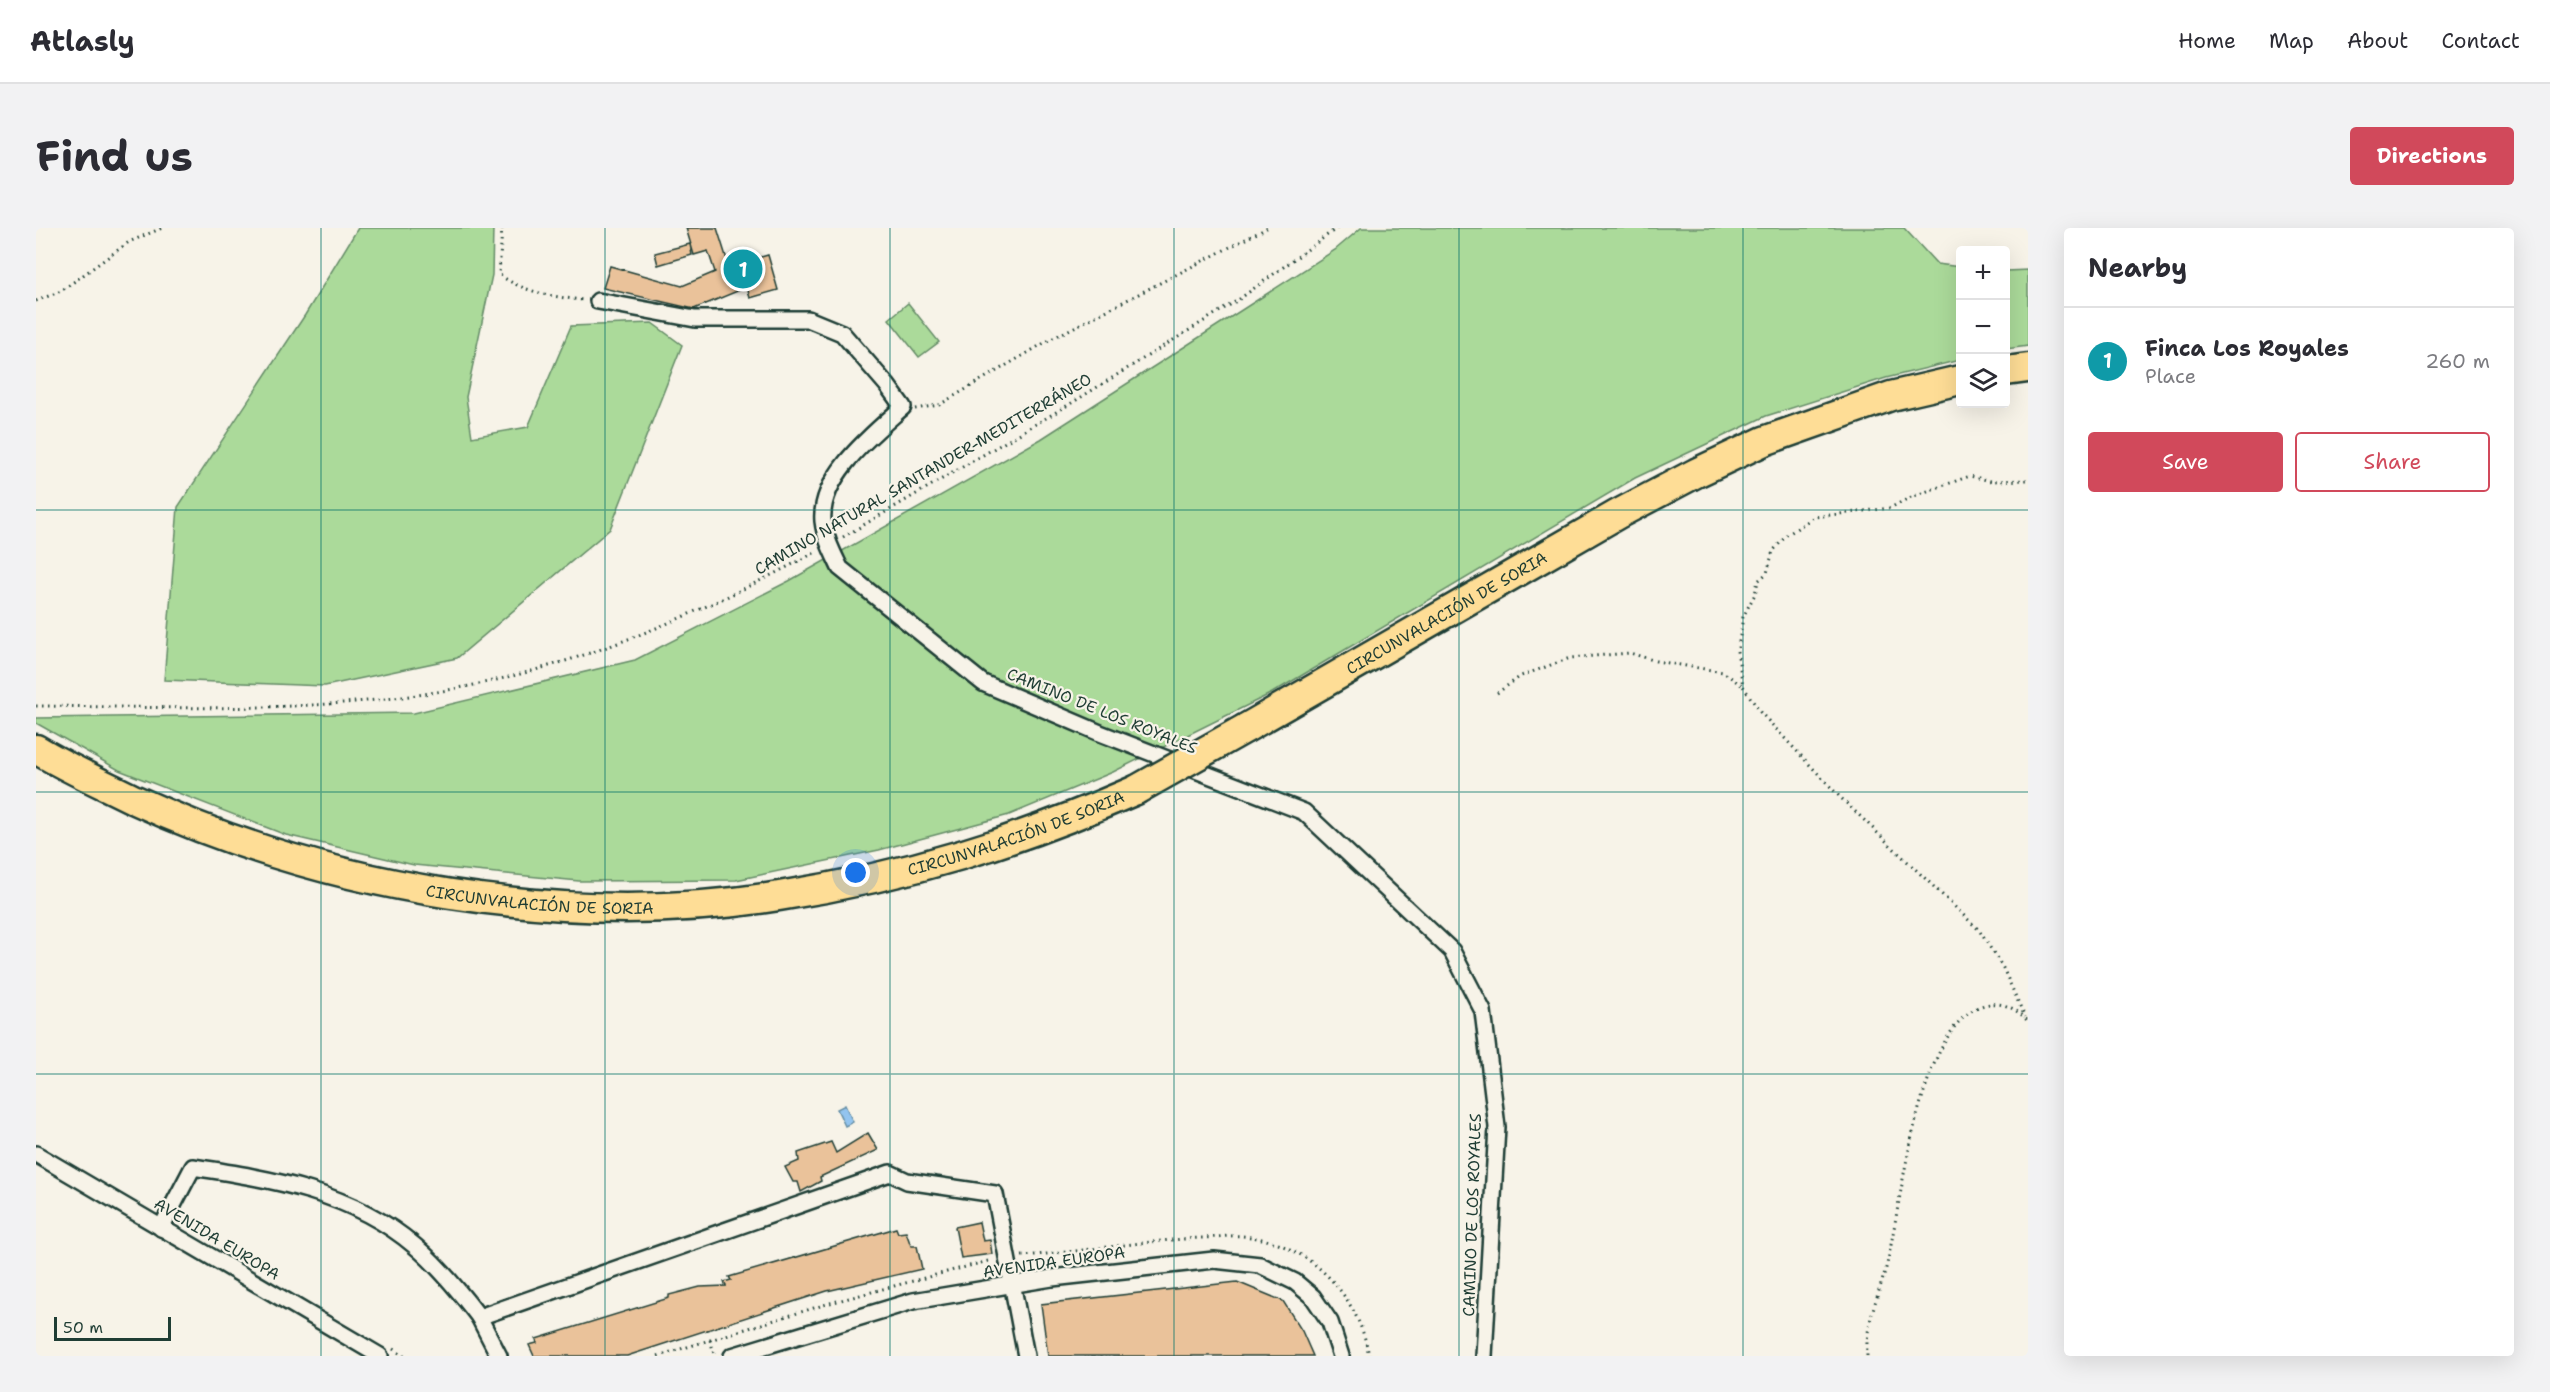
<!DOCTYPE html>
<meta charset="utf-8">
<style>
body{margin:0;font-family:"Shantell Sans",sans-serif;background:#f2f2f3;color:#2b2b33}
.controls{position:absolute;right:18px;top:18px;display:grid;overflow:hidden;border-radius:6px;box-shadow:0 6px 24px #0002}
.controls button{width:54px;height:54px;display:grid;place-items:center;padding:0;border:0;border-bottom:2px solid #e1e1e2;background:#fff;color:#2b2b33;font:30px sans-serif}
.scale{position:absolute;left:18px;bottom:15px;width:117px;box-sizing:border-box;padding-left:6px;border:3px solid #1f3d34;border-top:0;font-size:16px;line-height:21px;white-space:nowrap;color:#1f3d34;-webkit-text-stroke:4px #f7f3e8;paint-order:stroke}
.you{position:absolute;left:820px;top:645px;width:21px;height:21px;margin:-15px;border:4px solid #fff;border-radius:50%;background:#1a73e8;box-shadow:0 0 0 9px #1a73e833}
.badge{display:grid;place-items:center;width:39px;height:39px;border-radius:50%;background:#d1495b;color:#fff;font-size:20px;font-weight:700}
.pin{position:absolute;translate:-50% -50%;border:3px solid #fff;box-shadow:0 2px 6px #0006}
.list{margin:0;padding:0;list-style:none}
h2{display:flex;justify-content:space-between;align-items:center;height:78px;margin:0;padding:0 24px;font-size:26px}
h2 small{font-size:20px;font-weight:400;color:#7c7c81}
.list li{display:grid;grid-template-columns:39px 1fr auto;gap:18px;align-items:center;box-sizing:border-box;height:108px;padding:0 24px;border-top:2px solid #e1e1e2}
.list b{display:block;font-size:22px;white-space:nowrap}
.list p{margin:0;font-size:20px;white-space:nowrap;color:#7c7c81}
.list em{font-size:20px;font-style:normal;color:#7c7c81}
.actions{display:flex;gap:12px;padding:18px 24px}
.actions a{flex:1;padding:14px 0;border:2px solid #d1495b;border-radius:6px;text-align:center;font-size:21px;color:#d1495b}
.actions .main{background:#d1495b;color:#fff}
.icon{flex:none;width:33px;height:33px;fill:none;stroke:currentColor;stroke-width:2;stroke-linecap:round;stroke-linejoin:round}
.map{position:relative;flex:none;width:1992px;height:1128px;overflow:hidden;border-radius:6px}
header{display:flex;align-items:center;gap:36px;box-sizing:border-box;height:84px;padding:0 30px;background:#fff;border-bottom:2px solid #e1e1e2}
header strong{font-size:28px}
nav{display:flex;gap:33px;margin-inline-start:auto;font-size:21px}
.intro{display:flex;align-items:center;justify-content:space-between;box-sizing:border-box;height:144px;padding:0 36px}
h1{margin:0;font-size:42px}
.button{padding:15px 27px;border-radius:6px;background:#d1495b;color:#fff;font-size:21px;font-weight:700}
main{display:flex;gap:36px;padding:0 36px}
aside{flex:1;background:#fff;border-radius:6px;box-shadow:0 6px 24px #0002}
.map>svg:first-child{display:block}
.green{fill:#abda9a;stroke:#658c67;stroke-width:1.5}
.water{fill:#93c4ef;stroke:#658ea4;stroke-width:1.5}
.building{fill:#eac29a;stroke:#1f3d34;stroke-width:1.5}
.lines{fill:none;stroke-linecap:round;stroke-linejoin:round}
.street-casing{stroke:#1f3d34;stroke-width:20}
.highway-casing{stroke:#1f3d34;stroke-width:33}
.path{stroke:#1f3d34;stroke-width:3;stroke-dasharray:1.5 4.5;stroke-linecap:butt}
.street{stroke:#f7f3e8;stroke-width:15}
.highway{stroke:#fedd96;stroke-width:28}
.highway-bridge-casing{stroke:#1f3d34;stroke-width:33;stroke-linecap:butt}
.highway-bridge{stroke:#fedd96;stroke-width:28}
.grid{fill:none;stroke:#0f766e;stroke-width:1.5;stroke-opacity:0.55}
.labels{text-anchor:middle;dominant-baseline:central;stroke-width:4.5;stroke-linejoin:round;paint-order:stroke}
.street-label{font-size:16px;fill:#1f3d34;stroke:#f7f3e8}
</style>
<header>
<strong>Atlasly</strong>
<nav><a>Home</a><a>Map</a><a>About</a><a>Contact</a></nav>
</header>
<div class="intro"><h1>Find us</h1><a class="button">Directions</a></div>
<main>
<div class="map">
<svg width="1992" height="1128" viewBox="0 0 1992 1128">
<rect width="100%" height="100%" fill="#f7f3e8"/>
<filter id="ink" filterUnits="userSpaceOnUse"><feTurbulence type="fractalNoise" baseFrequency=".0167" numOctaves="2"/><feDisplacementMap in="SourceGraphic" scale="12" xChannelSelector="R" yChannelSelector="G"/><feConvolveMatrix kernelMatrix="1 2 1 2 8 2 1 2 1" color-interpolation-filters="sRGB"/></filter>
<g filter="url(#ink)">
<g class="green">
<path d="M322 0H457L456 47 430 169 436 209 492 199 535 98 616 95 646 117 574 301 421 430 289 458 128 452 142 279 269 87Z"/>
<path d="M1325 0H1868L1901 36 1924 39V132L1850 150 1730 188 1599 250 1236 465 1077 544 973 587 843 622 700 652 543 653 378 637 250 607 83 542 0 495V490L378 485 599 432 753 353 1005 211 1299 22Z"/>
<path d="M1992 42V118L1970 121V43Z"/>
<path d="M872 75 903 114 883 129 853 91Z"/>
</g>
<path class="water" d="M809 877 817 894 809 898 801 881Z"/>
<g class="building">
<path d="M650 0H681L693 38 732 27 742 62 714 70 711 59 658 81 567 60 574 38 646 58 679 44 672 23 658 27Z"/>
<path d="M654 16 656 27 622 37 619 25Z"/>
<path d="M832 905 842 922 784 949 785 953 765 964 762 954H757L749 939 763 933 762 925 795 914 800 925Z"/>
<path d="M943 994 947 1013 954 1012 956 1026 925 1030 919 999Z"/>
<path d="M860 1000 862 1005 870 1004 875 1018H881L886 1041 791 1063 591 1128H498L493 1117 501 1115 500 1111 633 1070V1067L664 1059 690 1058 688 1054 695 1052 693 1049Z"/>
<path d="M1201 1054 1247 1073 1266 1103 1277 1128H1012L1005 1076Z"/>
</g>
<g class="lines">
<defs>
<g id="street">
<path d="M562 73 659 91H772L806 105 851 157 867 179C838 205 783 248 787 293 789 310 797 325 804 340L947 455 1064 505 1268 584 1416 723 1447 783 1461 899 1448 1128"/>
<path d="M0 926 344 1128"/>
<path d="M125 1000 157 939C236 951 316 964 379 1018 403 1038 424 1064 443 1089"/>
<path d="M463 1128 443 1089 854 945 871 953 959 966 990 1128"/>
<path d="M696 1128 877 1073 1016 1050 1178 1032 1224 1037 1259 1054 1277 1069 1294 1094 1305 1128"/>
</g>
<g id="highway">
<path d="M1970 143 1992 140"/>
<path id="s1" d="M1210 500 1582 286 1660 245 1728 213 1855 168 1924 152"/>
<path id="s2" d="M0 521C31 540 65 555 97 571 290 660 531 702 743 668 872 648 980 614 1100 562"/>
</g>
</defs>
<use href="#street" class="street-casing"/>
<use href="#highway" class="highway-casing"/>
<g class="path">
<path d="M466 0 463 46C485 64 522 70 548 72"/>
<path d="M0 73 25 63 93 14 126 0"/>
<path d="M879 181 903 177 1015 111 1231 0"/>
<path d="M807 309 1034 176 1202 72 1301 0"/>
<path d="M1702 420 1707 389 1719 366 1722 353 1731 345 1737 323 1751 307 1778 289 1854 280 1875 269 1934 248 1955 253 1992 252"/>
<path d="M1701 423 1707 458 1724 484 1804 569 1943 702 1967 740 1989 789"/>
<path d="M1461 465 1485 448 1534 430 1594 425 1620 433 1687 444 1707 458"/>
<path d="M0 478C127 479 255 485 381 467 527 446 651 392 780 324"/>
<path d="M986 1028C1045 1024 1105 1013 1164 1010 1178 1010 1192 1007 1206 1008 1271 1013 1322 1065 1333 1128"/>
<path d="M674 1112 679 1128"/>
<path d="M357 1121 368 1128"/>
<path d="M622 1128 794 1075 956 1032"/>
<path d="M1831 1128C1829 1096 1842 1069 1850 1040 1865 984 1883 769 1962 776 1973 777 1986 785 1992 794"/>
</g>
<use href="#street" class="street"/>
<use href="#highway" class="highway"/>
<defs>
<path id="highway-bridge" d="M1100 562 1210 500"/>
</defs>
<use href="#highway-bridge" class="highway-bridge-casing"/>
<use href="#highway-bridge" class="highway-bridge"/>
</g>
</g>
<path class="grid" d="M285 0V1128M569 0V1128M854 0V1128M1138 0V1128M1423 0V1128M1707 0V1128M0 282H1992M0 564H1992M0 846H1992"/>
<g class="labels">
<g class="street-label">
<text transform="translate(887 246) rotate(-30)">CAMINO NATURAL SANTANDER-MEDITERRÁNEO</text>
<text stroke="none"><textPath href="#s1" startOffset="231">CIRCUNVALACIÓN DE SORIA</textPath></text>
<text transform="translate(1066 483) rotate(22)">CAMINO DE LOS ROYALES</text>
<text stroke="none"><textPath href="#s2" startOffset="1017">CIRCUNVALACIÓN DE SORIA</textPath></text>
<text stroke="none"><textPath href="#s2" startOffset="531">CIRCUNVALACIÓN DE SORIA</textPath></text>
<text transform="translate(1436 987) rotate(-88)">CAMINO DE LOS ROYALES</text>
<text transform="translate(181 1011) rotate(31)">AVENIDA EUROPA</text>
<text transform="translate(1018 1034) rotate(-8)">AVENIDA EUROPA</text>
</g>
</g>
</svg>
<div class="controls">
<button>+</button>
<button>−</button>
<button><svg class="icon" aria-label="layers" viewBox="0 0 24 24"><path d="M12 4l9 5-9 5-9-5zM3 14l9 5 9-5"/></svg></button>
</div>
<div class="scale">50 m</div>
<div class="you"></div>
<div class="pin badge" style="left:707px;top:41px;background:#0f9aa8">1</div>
</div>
<aside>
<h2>Nearby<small></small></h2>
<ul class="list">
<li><span class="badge" style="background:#0f9aa8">1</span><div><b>Finca Los Royales</b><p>Place</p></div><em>260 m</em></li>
</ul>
<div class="actions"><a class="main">Save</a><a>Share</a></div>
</aside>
</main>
